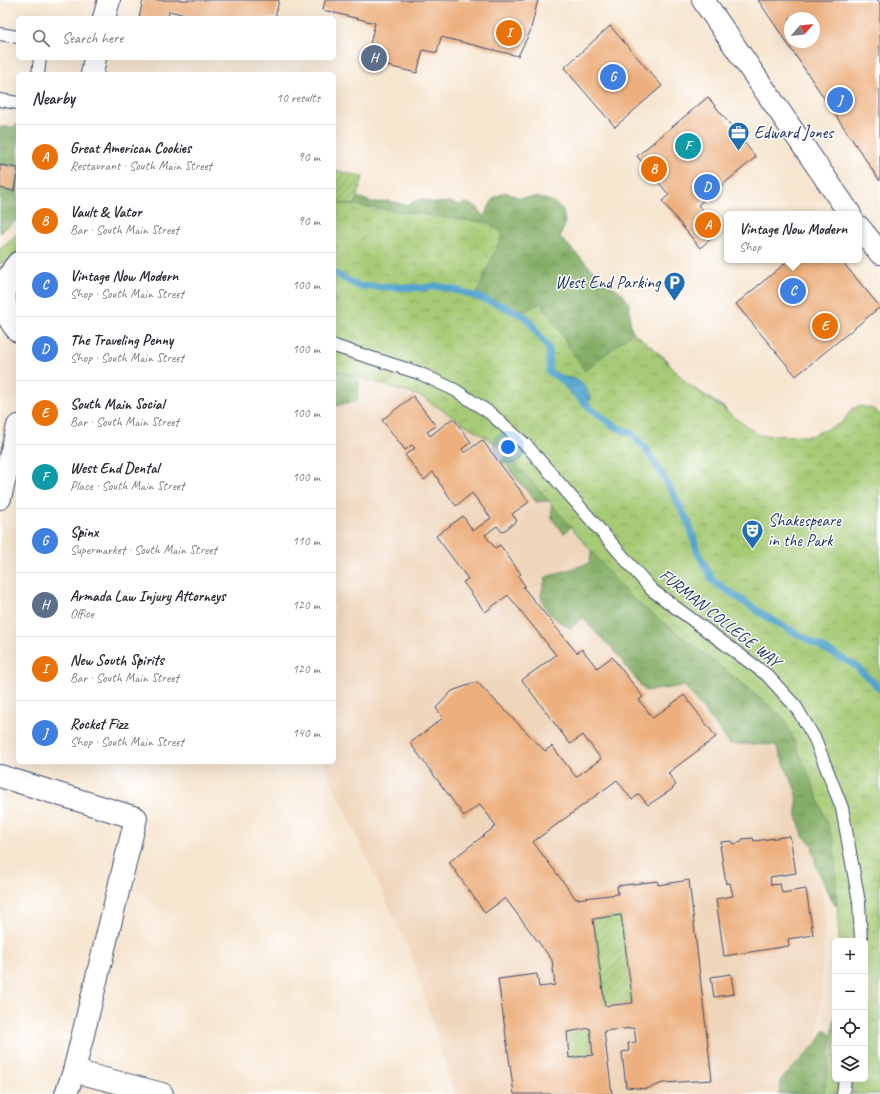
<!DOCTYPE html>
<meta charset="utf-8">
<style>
body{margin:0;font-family:Caveat,sans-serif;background:#f7f7f7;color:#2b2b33}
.controls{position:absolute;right:12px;bottom:12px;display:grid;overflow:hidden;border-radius:6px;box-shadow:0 4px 16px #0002}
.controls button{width:36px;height:36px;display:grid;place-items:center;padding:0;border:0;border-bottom:1px solid #e1e1e2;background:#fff;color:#2b2b33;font:20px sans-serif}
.compass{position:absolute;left:784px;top:12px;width:36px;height:36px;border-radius:50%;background:#fff;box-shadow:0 4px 16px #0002;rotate:62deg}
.you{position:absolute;left:508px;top:447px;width:14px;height:14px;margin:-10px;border:3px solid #fff;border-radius:50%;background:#1a73e8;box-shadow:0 0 0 6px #1a73e833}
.badge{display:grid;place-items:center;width:26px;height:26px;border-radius:50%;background:#1f6fb2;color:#fff;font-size:13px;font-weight:700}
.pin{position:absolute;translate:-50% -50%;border:2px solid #fff;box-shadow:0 1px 4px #0006}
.popup{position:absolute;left:724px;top:211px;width:138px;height:52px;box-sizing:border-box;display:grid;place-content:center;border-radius:6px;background:#fff;filter:drop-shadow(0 1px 3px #0005);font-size:13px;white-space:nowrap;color:#7c7c81}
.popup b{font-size:15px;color:#2b2b33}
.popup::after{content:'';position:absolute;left:50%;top:100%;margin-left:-8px;border:8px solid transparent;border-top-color:#fff}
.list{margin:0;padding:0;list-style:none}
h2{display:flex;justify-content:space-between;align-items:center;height:52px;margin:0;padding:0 16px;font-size:17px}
h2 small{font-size:13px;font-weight:400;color:#7c7c81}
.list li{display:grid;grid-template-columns:26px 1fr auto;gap:12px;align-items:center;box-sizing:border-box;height:64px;padding:0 16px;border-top:1px solid #e1e1e2}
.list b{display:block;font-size:15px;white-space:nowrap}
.list p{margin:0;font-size:13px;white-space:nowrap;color:#7c7c81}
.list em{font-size:13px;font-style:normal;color:#7c7c81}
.icon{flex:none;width:22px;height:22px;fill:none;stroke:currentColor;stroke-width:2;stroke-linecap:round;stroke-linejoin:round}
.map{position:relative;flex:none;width:880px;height:1094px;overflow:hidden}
.search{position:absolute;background:#fff;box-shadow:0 4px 16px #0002;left:16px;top:16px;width:320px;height:44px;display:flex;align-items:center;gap:10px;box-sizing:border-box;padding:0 14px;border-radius:6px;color:#7c7c81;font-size:15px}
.panel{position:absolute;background:#fff;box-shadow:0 4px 16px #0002;left:16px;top:72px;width:320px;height:692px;border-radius:6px}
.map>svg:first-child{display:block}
.built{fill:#efd6bb}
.grass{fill:url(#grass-tufts);stroke:#607c69}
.forest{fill:url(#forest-crowns);stroke:#506e62}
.park{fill:url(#park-crowns);stroke:#607c69}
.garden{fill:url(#garden-furrows);stroke:#607c69}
.water{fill:url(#water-waves);stroke:#376a96}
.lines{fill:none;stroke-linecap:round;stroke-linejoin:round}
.stream{stroke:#53a4cd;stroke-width:7}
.building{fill:#ecaf7d;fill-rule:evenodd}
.lane-casing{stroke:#3c4a6f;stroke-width:14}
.street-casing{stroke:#3c4a6f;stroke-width:24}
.secondary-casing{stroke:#3c4a6f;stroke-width:24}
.lane{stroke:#fff;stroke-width:12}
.street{stroke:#fff;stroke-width:22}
.secondary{stroke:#fff;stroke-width:22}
.labels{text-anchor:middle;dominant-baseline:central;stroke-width:3;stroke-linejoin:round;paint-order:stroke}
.poi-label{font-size:17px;fill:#1b2f5e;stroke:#fff;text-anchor:start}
.street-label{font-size:17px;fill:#1b2f5e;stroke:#fff}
</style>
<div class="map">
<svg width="880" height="1094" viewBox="0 0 880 1094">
<defs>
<pattern id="grass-tufts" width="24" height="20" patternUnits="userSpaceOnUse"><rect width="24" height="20" fill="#a6ca74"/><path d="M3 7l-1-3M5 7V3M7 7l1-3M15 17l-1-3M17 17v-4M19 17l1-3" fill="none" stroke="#86a462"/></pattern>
<pattern id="forest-crowns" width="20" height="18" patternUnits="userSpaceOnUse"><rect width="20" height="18" fill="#84ae66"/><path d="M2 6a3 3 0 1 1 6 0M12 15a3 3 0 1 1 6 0" fill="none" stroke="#6b8e57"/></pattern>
<pattern id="park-crowns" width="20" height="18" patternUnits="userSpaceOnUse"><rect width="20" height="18" fill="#a6ca74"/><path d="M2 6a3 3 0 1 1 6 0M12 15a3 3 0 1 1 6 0" fill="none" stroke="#86a462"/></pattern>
<pattern id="garden-furrows" width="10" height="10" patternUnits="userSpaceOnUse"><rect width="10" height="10" fill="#a6ca74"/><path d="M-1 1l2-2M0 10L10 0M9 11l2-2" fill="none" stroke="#86a462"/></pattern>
<pattern id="water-waves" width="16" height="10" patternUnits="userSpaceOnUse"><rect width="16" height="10" fill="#53a4cd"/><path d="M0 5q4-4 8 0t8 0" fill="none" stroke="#4486aa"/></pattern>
</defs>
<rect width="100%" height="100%" fill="#fff"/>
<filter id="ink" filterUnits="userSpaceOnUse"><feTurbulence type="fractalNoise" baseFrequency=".025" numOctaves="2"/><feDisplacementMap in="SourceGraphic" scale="8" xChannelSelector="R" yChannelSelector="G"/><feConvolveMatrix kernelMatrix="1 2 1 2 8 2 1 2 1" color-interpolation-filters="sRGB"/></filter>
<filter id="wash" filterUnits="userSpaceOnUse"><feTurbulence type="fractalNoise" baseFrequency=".012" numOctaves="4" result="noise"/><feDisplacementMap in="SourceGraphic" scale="16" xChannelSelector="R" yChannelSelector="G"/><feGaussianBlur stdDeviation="0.9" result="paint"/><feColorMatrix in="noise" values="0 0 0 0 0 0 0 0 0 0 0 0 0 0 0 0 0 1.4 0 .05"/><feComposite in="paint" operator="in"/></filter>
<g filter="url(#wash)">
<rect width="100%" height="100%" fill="#f6e5cf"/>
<path class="built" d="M334 368 353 377 422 395 495 444 591 552 697 656 752 691 817 817 825 921 815 1094H455L412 957 323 762H334Z"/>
<path class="grass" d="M18 233V253L9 260 0 264V249Z"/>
<g class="forest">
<path d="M18 124V219L0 233V127H13Z"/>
<path d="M505 192 520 198 536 197 552 201 563 210 565 224 560 237 602 279 622 293 630 305V324L633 332 667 360 671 367 689 385 725 408 880 765 847 911 834 904 816 866 812 845 803 836 797 816 796 791 776 745 730 744 685 686 645 691 613 649 592 629 583 617 571 628C559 623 543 611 541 596 541 591 545 583 546 577L589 563 595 538 574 523 564 534 552 519 551 501 536 502 502 461 527 414 351 372 359 381 357 401 334 406V199L361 198 374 203 388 201 407 205 421 199 435 203 449 202 459 205 466 203 477 207 483 217 494 198Z"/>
<path d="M825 1029 835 1039V1079H865L880 1094H779L781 1080 818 1042Z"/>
</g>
<path class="park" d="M337 203 488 223 503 233 477 293 521 312 541 303 585 371 633 332 655 350 689 385 759 435 810 436 842 423 851 410 858 406 871 408 880 414V1094H824L835 1013V1079H865V941H839L834 842 813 785 784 718 743 684 629 596 538 488 496 444 422 397 334 369V205Z"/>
<g class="garden">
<path d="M334 170 363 177 355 205 337 203 334 205Z"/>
<path d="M621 915 633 1003 605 1006 593 919Z"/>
<path d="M590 1028 593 1055 569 1058 567 1032Z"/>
</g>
<path class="water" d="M558 377C578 377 585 381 591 400 572 399 568 392 558 377Z"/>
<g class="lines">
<g class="stream">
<path d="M334 273 358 286 423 288 437 286 460 291 503 306 526 317 549 349V372L558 377 565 383"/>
<path d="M575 393 591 409 614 426 632 434 644 446 669 486 689 524 698 553 713 581 770 619 856 666 880 689"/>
</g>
</g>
<g id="blocks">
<g class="building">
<path d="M143 0H279L275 18H198L169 11 168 18H139Z"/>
<path d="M325 0H538L530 32 518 56 441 37 437 53 423 50 417 73 366 61 375 23 323 10Z"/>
<path d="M758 0H878L880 3V181ZM790 18H814V42H790Z"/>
<path d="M610 26 662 86 615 127 564 68Z"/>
<path d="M708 97 756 157 698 205 720 231 700 248 662 201 669 195 637 156Z"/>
<path d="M0 165 18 168 14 191 0 188Z"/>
<path d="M789 260H841L880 307 796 376 736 304Z"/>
<path d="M413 396 436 426 427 432 430 436 453 418 471 442 462 449 465 453 482 440 529 502 512 514 517 521 502 532 497 526 485 535 495 548 500 545 521 574 518 576 525 586 523 587 577 653 582 649 597 668 612 657 643 697 639 700 653 718 684 695 716 737 668 773 676 785 671 790 648 805 639 794 632 800 617 780 533 842 576 899 618 894 617 886 658 881V885L689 880 712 1080 663 1083 646 1089 626 1087 622 1052 629 1051 628 1043 636 1042 634 1028 604 1031 612 1094H514L498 979 537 974 539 987 555 985 552 960 505 898 485 913 449 862 496 826 480 804 464 816 410 743 443 718 436 708 452 691 477 682 545 751 552 746 576 777 601 759 583 735 570 744 522 680 556 655 508 595 485 612 463 582 468 579 436 536 463 516 473 531 491 518 472 493 456 506 438 481 439 480 433 472 424 480 405 455 415 448 412 445 405 450 382 420ZM621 915 633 1003 605 1006 593 919ZM590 1028 593 1055 569 1058 567 1032Z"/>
<path d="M790 836 796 873 770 877 771 885 780 884 782 893 806 889 813 935 788 939 789 946 724 956 716 899 733 896 730 883 726 884 720 846H722L721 842 732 841 733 844 742 842V839L753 838 754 841Z"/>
<path d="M731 974 734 994 714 997 711 977Z"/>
</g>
</g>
</g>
<g filter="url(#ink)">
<use href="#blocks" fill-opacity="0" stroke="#3c4a6f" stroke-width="1"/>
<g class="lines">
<defs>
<g id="lane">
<path d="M0 34 18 37"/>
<path d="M38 74 40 58"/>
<path d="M0 100 18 103"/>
<path d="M334 346 419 373 455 390 490 413 528 447 652 590 767 675 796 707 815 739 842 808 859 902 861 941"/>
<path d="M843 1094 845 1079"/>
</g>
<g id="street">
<path d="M0 776 136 818 74 1071 66 1094"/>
<path d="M74 1071 162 1094"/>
</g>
<g id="secondary">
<path d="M703 0 850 214"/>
<path d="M104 18 109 0"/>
<path d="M92 74 95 58"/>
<path d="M859 227 880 253"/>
<path d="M18 263C1 282 0 312 18 331"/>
<path d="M0 498 18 426"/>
</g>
</defs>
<use href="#lane" class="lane-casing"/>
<use href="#street" class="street-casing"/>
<use href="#secondary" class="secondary-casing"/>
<use href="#lane" class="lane"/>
<use href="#street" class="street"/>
<use href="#secondary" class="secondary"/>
</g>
</g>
<defs>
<symbol id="office-pin" viewBox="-11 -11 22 30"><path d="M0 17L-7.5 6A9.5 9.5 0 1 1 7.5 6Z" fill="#1f6fb2" stroke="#fff"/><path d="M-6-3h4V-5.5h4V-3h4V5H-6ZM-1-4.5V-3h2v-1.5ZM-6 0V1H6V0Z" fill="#fff"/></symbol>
<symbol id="parking-pin" viewBox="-11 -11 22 30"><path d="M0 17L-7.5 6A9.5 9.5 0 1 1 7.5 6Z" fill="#1f6fb2" stroke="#fff"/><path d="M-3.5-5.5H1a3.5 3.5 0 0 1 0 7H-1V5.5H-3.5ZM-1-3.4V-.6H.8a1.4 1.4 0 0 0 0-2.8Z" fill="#fff"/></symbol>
<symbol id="theatre-pin" viewBox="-11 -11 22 30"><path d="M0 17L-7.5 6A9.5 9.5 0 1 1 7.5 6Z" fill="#1f6fb2" stroke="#fff"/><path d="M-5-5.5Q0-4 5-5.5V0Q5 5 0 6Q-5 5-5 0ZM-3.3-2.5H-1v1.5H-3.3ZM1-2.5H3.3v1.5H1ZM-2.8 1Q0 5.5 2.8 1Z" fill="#fff"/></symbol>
</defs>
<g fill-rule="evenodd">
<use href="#office-pin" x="726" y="120" width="25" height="34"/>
<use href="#parking-pin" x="662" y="270" width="25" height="34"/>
<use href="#theatre-pin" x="740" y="518" width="25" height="34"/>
</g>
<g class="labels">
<g class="poi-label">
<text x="754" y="132">Edward Jones</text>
<text x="660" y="282" text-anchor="end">West End Parking</text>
<text x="768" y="520">Shakespeare<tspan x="768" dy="20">in the Park</tspan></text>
</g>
<g class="street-label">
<text transform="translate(720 618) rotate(38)">FURMAN COLLEGE WAY</text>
</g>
</g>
</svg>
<div class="controls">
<button>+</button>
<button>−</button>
<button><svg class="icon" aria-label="locate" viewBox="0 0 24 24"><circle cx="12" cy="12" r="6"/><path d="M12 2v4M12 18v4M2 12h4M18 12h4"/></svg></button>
<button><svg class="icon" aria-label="layers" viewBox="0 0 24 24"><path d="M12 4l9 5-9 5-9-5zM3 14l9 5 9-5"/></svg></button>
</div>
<svg class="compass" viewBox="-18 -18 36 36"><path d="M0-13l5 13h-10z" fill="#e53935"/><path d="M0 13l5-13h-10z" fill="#7c7c81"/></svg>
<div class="you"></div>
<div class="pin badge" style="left:708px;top:225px;background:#e8710a">A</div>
<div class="pin badge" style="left:654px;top:169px;background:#e8710a">B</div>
<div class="pin badge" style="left:793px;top:291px;background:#3f7fe0">C</div>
<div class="popup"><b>Vintage Now Modern</b>Shop</div>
<div class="pin badge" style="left:707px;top:187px;background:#3f7fe0">D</div>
<div class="pin badge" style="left:825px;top:326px;background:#e8710a">E</div>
<div class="pin badge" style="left:688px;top:146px;background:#0f9aa8">F</div>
<div class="pin badge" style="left:613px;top:77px;background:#3f7fe0">G</div>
<div class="pin badge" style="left:374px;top:58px;background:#5c6f8a">H</div>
<div class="pin badge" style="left:509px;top:33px;background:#e8710a">I</div>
<div class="pin badge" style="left:840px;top:100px;background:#3f7fe0">J</div>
<div class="search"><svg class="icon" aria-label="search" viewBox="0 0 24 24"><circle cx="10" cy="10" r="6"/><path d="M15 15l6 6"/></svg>Search here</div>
<section class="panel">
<h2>Nearby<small>10 results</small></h2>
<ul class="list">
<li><span class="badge" style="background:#e8710a">A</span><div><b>Great American Cookies</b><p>Restaurant · South Main Street</p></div><em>90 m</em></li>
<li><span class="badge" style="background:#e8710a">B</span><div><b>Vault &amp; Vator</b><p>Bar · South Main Street</p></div><em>90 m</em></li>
<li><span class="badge" style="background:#3f7fe0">C</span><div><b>Vintage Now Modern</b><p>Shop · South Main Street</p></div><em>100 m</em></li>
<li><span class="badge" style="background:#3f7fe0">D</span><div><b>The Traveling Penny</b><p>Shop · South Main Street</p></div><em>100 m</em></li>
<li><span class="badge" style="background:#e8710a">E</span><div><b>South Main Social</b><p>Bar · South Main Street</p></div><em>100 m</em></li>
<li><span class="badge" style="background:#0f9aa8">F</span><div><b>West End Dental</b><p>Place · South Main Street</p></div><em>100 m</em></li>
<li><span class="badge" style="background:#3f7fe0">G</span><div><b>Spinx</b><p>Supermarket · South Main Street</p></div><em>110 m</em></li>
<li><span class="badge" style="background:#5c6f8a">H</span><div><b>Armada Law Injury Attorneys</b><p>Office</p></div><em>120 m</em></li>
<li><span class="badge" style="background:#e8710a">I</span><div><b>New South Spirits</b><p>Bar · South Main Street</p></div><em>120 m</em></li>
<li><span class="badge" style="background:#3f7fe0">J</span><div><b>Rocket Fizz</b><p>Shop · South Main Street</p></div><em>140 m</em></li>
</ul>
</section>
</div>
